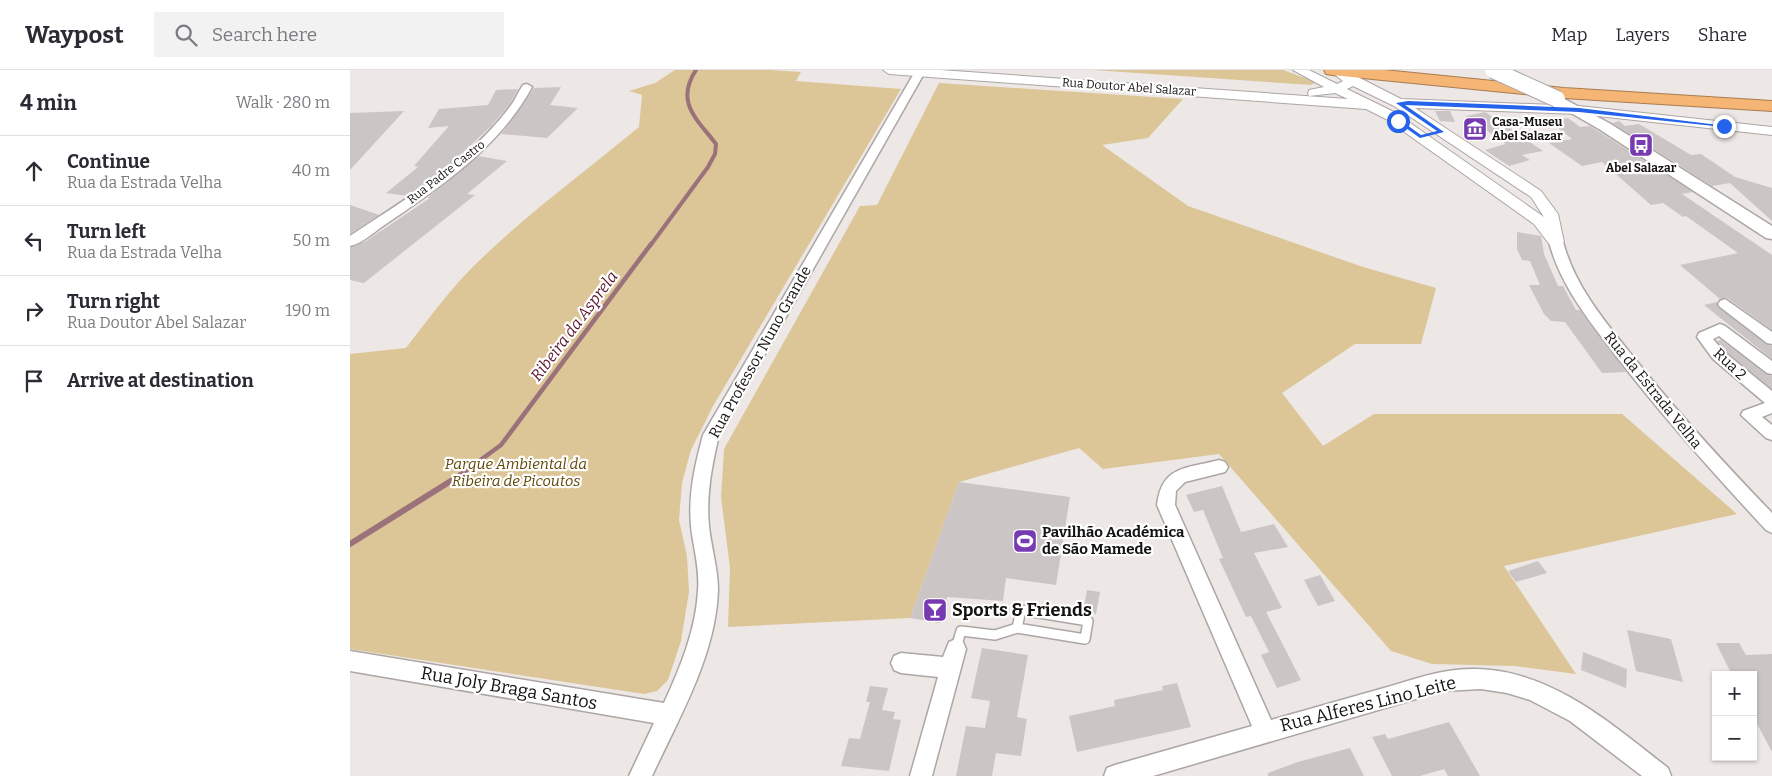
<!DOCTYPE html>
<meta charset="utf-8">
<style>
body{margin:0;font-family:Bitter,serif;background:#f2f2f3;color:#2b2b33}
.controls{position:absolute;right:15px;bottom:15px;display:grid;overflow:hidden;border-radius:0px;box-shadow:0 1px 4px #0004}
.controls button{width:45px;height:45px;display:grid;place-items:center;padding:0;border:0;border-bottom:1px solid #e1e1e2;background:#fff;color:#2b2b33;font:25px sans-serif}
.stop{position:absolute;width:15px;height:15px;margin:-11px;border:4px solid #2563eb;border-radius:50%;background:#fff}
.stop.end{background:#2563eb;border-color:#fff;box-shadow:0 1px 5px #0008}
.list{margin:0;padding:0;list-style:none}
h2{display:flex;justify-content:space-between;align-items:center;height:65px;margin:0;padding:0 20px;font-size:21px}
h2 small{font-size:16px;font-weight:400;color:#7c7c81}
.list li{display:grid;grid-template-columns:32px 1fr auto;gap:15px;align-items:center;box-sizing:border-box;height:70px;padding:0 20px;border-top:1px solid #e1e1e2}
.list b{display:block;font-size:19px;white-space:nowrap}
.list p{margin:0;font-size:16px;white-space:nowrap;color:#7c7c81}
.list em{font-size:16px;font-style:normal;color:#7c7c81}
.icon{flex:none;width:28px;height:28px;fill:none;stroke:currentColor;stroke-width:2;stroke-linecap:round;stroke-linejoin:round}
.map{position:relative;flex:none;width:1422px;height:706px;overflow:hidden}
header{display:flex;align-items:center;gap:30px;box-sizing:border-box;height:70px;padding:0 25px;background:#fff;border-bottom:1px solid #e1e1e2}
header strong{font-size:24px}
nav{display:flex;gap:28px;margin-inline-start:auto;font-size:18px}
.search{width:350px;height:45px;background:#f2f2f3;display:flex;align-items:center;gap:12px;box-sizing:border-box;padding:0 18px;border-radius:0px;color:#7c7c81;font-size:19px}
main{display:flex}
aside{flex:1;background:#fff}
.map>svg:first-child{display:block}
.green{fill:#dcc698}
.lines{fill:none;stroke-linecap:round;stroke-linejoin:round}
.stream-far2{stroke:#9b727a;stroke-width:4}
.stream-far1{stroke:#9b727a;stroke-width:4.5}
.stream{stroke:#9b727a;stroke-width:6}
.building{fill:#ccc5c5}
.service-casing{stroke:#aca6a4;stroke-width:12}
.minor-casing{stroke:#aca6a4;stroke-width:3}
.tertiary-casing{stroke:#aca6a4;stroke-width:2}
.secondary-casing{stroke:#aca6a4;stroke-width:3}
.motorway-casing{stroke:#a77c52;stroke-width:2}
.service{stroke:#fff;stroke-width:9}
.minor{fill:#fff;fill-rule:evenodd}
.tertiary{fill:#fff;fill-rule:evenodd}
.secondary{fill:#fff;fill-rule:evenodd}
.motorway{fill:#f5b574;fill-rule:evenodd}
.secondary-bridge-casing{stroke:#aca6a4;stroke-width:18;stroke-linecap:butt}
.secondary-bridge{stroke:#fff;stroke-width:16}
.route{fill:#2563eb}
.labels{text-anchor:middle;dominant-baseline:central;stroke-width:4.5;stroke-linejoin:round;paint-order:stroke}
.far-street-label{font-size:12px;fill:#151312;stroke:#fff}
.far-poi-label{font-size:12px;font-weight:bold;fill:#151312;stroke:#fff;text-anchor:start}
.street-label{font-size:15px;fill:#151312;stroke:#fff}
.park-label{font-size:15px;font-style:italic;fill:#604808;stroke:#fff}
.poi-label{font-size:15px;font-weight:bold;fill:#151312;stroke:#fff;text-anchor:start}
.water-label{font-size:16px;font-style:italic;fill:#5b162d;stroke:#fff}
.near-poi-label{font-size:18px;font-weight:bold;fill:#151312;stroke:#fff;text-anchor:start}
.near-street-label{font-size:18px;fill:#151312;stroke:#fff}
</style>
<header>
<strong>Waypost</strong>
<div class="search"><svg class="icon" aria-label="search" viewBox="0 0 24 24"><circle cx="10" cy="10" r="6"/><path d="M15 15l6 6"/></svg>Search here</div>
<nav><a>Map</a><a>Layers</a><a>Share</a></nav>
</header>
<main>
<aside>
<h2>4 min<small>Walk · 280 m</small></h2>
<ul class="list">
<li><svg class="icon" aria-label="ahead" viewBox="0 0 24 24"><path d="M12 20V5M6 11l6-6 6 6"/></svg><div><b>Continue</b><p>Rua da Estrada Velha</p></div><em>40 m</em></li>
<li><svg class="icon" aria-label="left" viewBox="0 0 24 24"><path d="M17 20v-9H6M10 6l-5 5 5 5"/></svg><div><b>Turn left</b><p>Rua da Estrada Velha</p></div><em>50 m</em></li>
<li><svg class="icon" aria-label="right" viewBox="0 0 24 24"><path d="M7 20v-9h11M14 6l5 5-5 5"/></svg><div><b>Turn right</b><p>Rua Doutor Abel Salazar</p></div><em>190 m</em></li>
<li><svg class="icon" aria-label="arrive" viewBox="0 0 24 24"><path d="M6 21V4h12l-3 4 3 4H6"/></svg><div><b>Arrive at destination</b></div></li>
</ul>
</aside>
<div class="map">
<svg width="1422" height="706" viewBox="0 0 1422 706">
<rect width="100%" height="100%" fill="#ede7e5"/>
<g class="green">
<path d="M325 0H419L451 2 446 11 551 19 363 336 341 380 332 413 329 450 337 486 339 522 331 571 318 610 307 621 294 624 0 579V284L56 278C80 247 103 215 132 188 181 141 237 100 289 57L292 25 279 21 305 13Z"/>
<path d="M743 0H933L966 12 961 15Z"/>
<path d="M589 13 833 29 798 68 752 75 838 136 1013 197 1086 218 1071 274H1005L932 323 973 376 1024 344H1272L1387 444 1154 496 1226 604 1165 596 1082 594 1041 581 869 384 753 399 729 378 609 412 560 548 378 557 380 498 371 427 374 379 510 136 527 135Z"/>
</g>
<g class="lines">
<path class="stream-far2" d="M300 176 358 97 365 84 366 74C346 48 325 32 346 0"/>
<path class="stream-far1" d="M110 405 151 375 301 174"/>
<path class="stream" d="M0 474 112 404"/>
</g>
<g class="building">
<path d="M211 17 200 35 228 38 197 68 151 64 170 39 184 18Z"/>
<path d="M168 19 160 34 141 56 104 91 58 126 36 123 68 97 64 96 99 56 78 58 89 39 138 35 146 20Z"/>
<path d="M54 41 0 100V43Z"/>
<path d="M1085 41H1100L1105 52 1090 51Z"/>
<path d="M1135 42 1161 59 1193 81 1172 85 1180 90 1159 96 1135 80 1156 74 1116 46Z"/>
<path d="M1218 48 1230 57 1240 56 1248 61 1343 122 1332 124 1422 185V260L1376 227 1370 229 1330 195 1388 183 1336 146 1333 147 1313 133 1301 135 1252 92 1232 96 1199 73 1222 69 1199 51Z"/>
<path d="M1269 51 1275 56 1289 54 1341 85 1351 84 1385 107 1422 118V151L1380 113 1362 116 1262 53Z"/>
<path d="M128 86 157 91 117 124 125 125 14 213 0 210V178L16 171 80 128H77Z"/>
<path d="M0 135 29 145 0 164Z"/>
<path d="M1167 162 1191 166 1194 184 1208 216H1213L1226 240H1230L1276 302 1252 303 1215 252 1201 251 1194 244 1179 215H1190L1180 191 1172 190 1167 179Z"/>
<path d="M1367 232 1369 238 1416 274 1422 276V289L1354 235Z"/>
<path d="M1371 270 1416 304 1422 306V319L1374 280 1367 271Z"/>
<path d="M609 412 720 427 706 515 656 508 653 531 597 527 590 553 560 548Z"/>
<path d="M872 416 891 462 924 454 938 477 904 483 932 538 916 542 951 610 927 618 911 585 919 582 901 546 896 547 869 489 873 488 853 440 844 442 836 425Z"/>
<path d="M1188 491 1197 503 1166 512 1158 501Z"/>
<path d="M970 505 985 531 968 536 954 510Z"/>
<path d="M737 520 750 522 746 544 733 542Z"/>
<path d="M1277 560 1321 569 1333 612 1286 601Z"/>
<path d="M1366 573H1389L1396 585 1422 584V682L1403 646V605H1382Z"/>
<path d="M632 578 678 585 667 647 677 649 671 686 646 683 642 706H606L616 656 635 658 640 631 621 628Z"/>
<path d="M1233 582 1277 599 1276 618 1231 600Z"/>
<path d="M827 613 841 657 727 682 719 646 765 636 764 630 813 620 812 616Z"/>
<path d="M520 616 538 618 532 640 545 642 543 649 551 650 539 701 491 696 499 668 510 669 520 632H516Z"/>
<path d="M1099 652 1130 706H1098L1094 699 1070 706H1042L1022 667 1035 664 1038 669Z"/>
<path d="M1000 678 1014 706H918V703L948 692Z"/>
</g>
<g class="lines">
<defs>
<g id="service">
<path d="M671 540 738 551 735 569 667 558Z"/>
<path d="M606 578 611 561 645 565 667 558"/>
</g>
<g id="minor">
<path d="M566 0H576L369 365C362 395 356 425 359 456 361 477 368 498 368 520 366 585 329 648 302 706H279L304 653 0 601V581L314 633C330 598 346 560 348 520 350 498 343 477 341 456 338 424 345 395 353 365Z"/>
<path d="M177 14 182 17C150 76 93 115 39 152 27 159 14 173 0 176V166C56 129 118 92 159 38 165 31 168 22 173 15Z"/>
<path d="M1206 168 1213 172C1225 216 1253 249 1281 284 1325 340 1373 392 1422 443V463L1416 460C1364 404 1313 347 1266 286 1239 250 1211 217 1199 172Z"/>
<path d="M1375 229 1422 262V274L1417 273 1370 237 1368 234 1370 231Z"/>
<path d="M1370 254 1375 256 1422 291V304L1417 303 1369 266 1363 269 1373 281 1422 321V343L1412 347 1422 355V370L1416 368 1391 345 1393 341 1415 333 1363 289 1347 267 1349 263Z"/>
<path d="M869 390 875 392 878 397 875 402 835 412 826 421 825 435 921 650C959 639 996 629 1034 618 1065 609 1094 598 1126 599 1201 600 1263 655 1318 698L1321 706H1292L1220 651 1180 630 1157 623 1131 619 1093 621 803 706H754L757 698 765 695 902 656 807 435C812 395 836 399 869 390Z"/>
<path d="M606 569 613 572 616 579 582 706H560L588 607 551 603 544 600 541 593 544 586 551 583 593 587 599 572Z"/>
</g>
<path id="tertiary" d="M533 0H590L998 29 985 23 959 26 958 23 959 20 974 17 943 0H959L987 14 993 11 985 5 991 1 1008 7 1051 29 1229 36 1422 57V65L1229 44 1065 38 1191 121 1208 144 1214 172 1206 177 1200 175 1184 154 1036 49 1016 39 539 4ZM1003 16 1044 36 1181 127 1194 147 1046 43 997 19Z"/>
<path id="secondary" d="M1207 25 1259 53 1422 156V169L1416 168 1249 59 1202 32 1200 29Z"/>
<path id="motorway" d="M974 0H1034L1214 18 1422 31V41L1214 28 982 5 976 4Z"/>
</defs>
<use href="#service" class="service-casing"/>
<use href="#minor" class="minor-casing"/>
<use href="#tertiary" class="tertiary-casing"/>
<use href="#secondary" class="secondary-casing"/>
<use href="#motorway" class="motorway-casing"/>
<use href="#service" class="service"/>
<use href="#minor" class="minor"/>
<use href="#tertiary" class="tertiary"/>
<use href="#secondary" class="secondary"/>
<use href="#motorway" class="motorway"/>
<defs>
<path id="secondary-bridge" d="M1143 0 1207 29"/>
</defs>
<use href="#secondary-bridge" class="secondary-bridge-casing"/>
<use href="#secondary-bridge" class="secondary-bridge"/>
</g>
<path class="route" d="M1058 31 1229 38 1377 56 1374 57 1229 42 1055 35 1094 62 1070 68 1046 51 1050 50 1071 65 1087 61 1046 33Z"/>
<defs>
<symbol id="museum-square" viewBox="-11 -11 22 22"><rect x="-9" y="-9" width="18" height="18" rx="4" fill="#783ab0" stroke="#fff"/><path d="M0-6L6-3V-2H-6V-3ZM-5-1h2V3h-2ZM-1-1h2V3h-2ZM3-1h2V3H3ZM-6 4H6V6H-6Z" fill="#fff"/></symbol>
<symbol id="bus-square" viewBox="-11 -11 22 22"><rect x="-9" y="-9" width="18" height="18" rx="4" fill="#783ab0" stroke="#fff"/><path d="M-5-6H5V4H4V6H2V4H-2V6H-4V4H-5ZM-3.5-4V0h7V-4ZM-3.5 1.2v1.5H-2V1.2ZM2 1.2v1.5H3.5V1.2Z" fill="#fff"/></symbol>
<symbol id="stadium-square" viewBox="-11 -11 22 22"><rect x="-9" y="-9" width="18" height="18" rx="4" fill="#783ab0" stroke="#fff"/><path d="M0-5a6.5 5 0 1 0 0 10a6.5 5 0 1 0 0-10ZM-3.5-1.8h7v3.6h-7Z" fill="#fff"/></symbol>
<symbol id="bar-square" viewBox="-11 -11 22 22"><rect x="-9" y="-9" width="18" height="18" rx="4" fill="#783ab0" stroke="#fff"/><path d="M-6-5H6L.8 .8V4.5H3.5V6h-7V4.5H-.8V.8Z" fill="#fff"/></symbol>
</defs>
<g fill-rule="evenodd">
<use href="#museum-square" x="1111" y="45" width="28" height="28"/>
<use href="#bus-square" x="1277" y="61" width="28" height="28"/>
<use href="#stadium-square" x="661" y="457" width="28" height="28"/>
<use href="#bar-square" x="571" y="526" width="28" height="28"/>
</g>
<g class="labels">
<g class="far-street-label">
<text transform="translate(779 17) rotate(4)">Rua Doutor Abel Salazar</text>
<text transform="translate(96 102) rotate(-38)">Rua Padre Castro</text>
</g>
<g class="far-poi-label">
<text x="1142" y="52">Casa-Museu<tspan x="1142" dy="14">Abel Salazar</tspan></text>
<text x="1291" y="98" text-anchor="middle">Abel Salazar</text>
</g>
<g class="street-label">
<text transform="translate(410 282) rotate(-61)">Rua Professor Nuno Grande</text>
<text transform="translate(1380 294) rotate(43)">Rua 2</text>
<text transform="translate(1303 320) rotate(51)">Rua da Estrada Velha</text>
</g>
<g class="park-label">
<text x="166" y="394">Parque Ambiental da<tspan x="166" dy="17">Ribeira de Picoutos</tspan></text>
</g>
<g class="poi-label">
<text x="692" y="462">Pavilhão Académica<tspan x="692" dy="17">de São Mamede</tspan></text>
</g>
<g class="water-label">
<text transform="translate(224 256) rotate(-53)">Ribeira da Asprela</text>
</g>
<g class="near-poi-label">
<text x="602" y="540">Sports &amp; Friends</text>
</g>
<g class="near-street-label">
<text transform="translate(159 618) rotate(10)">Rua Joly Braga Santos</text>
<text transform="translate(1018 634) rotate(-14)">Rua Alferes Lino Leite</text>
</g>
</g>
</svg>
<div class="controls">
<button>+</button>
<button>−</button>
</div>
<div class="stop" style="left:1048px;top:51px"></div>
<div class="stop end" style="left:1374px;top:56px"></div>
</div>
</main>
